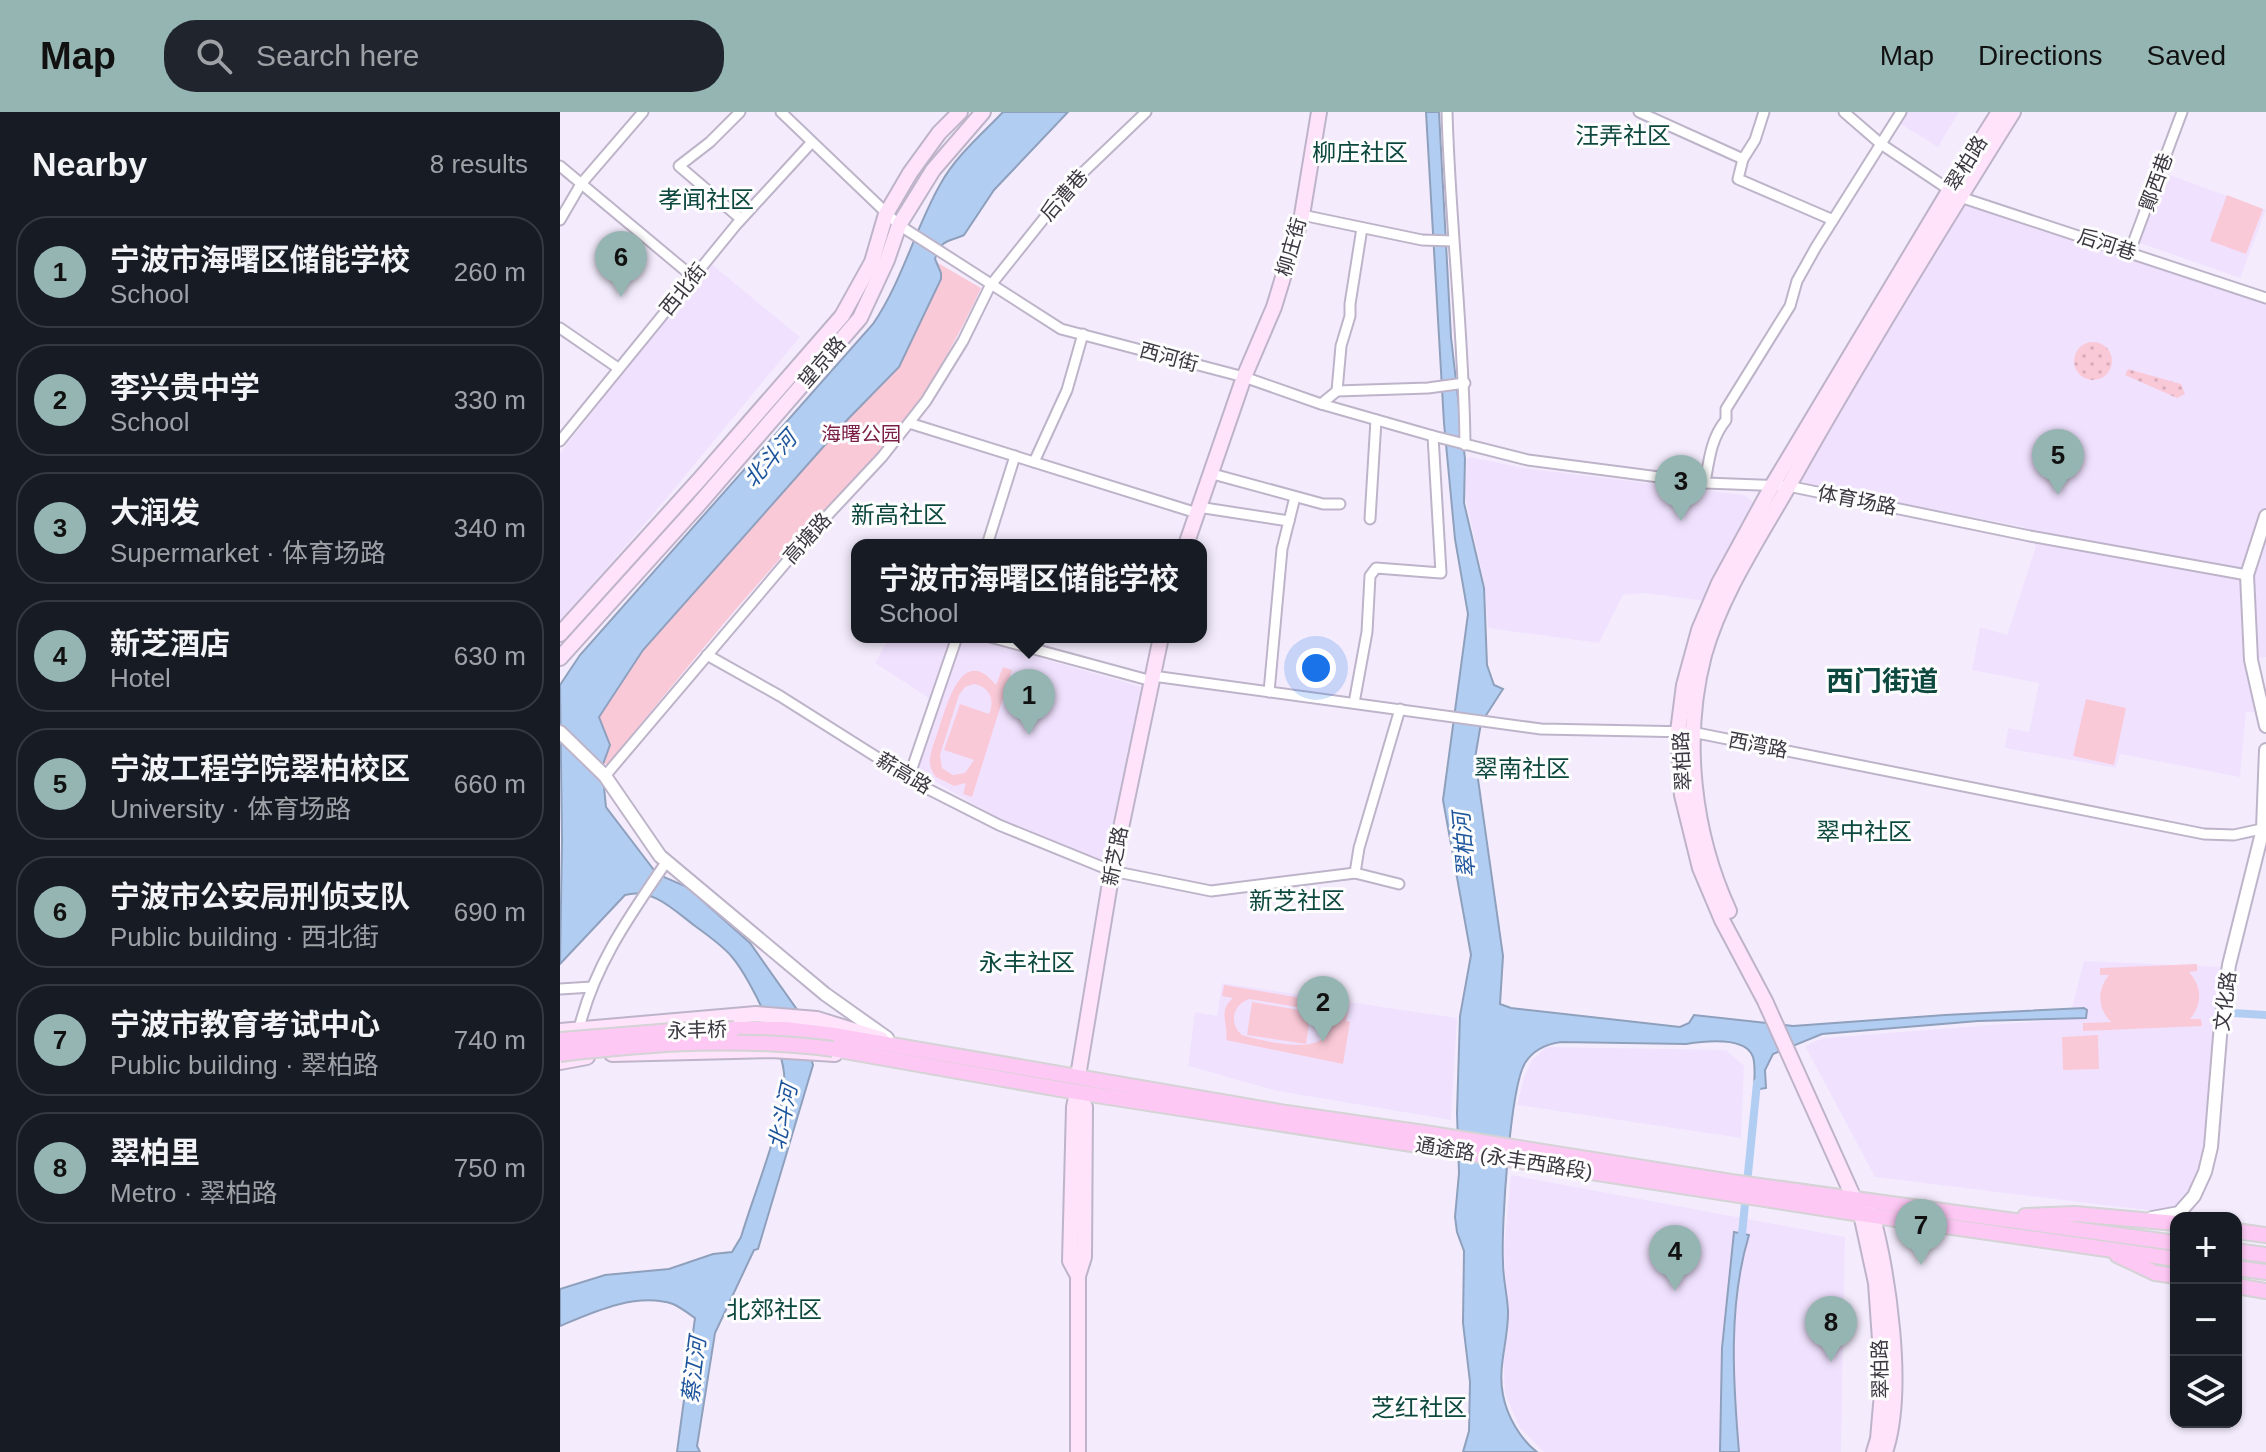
<!DOCTYPE html>
<meta charset="utf-8">
<style>
body{margin:0;font-family:Helvetica,"Noto Sans SC",sans-serif;background:#20242c;color:#f1f3f6}
.controls{position:absolute;right:24px;bottom:24px;display:grid;overflow:hidden;border-radius:16px;box-shadow:0 2px 6px #0004}
.controls button{width:72px;height:72px;display:grid;place-items:center;padding:0;border:0;border-bottom:2px solid #363941;background:#171b24;color:#f1f3f6;font:40px sans-serif}
.you{position:absolute;left:756px;top:556px;width:28px;height:28px;margin:-20px;border:6px solid #fff;border-radius:50%;background:#1a73e8;box-shadow:0 0 0 12px #1a73e833}
.badge{display:grid;place-items:center;width:52px;height:52px;border-radius:50%;background:#95b5b2;color:#111;font-size:26px;font-weight:700}
.pin{position:absolute;translate:-50% -66px;filter:drop-shadow(0 2px 4px #0008)}
.pin::after{content:'';position:absolute;top:42px;width:28px;height:24px;background:inherit;clip-path:polygon(0 0,100% 0,50% 100%)}
.popup{position:absolute;left:291px;top:427px;width:356px;height:104px;box-sizing:border-box;display:grid;place-content:center;border-radius:16px;background:#171b24;filter:drop-shadow(0 2px 6px #0005);font-size:26px;white-space:nowrap;color:#9ea1a6}
.popup b{font-size:30px;color:#f1f3f6}
.popup::after{content:'';position:absolute;left:50%;top:100%;margin-left:-16px;border:16px solid transparent;border-top-color:#171b24}
.list{margin:0;padding:0;list-style:none}
h2{display:flex;justify-content:space-between;align-items:center;height:104px;margin:0;padding:0 32px;font-size:34px}
h2 small{font-size:26px;font-weight:400;color:#9ea1a6}
.list li{display:grid;grid-template-columns:52px 1fr auto;gap:24px;align-items:center;box-sizing:border-box;height:112px;margin:0 16px 16px;padding:0 16px;border:2px solid #363941;border-radius:32px}
.list b{display:block;font-size:30px;white-space:nowrap}
.list p{margin:0;font-size:26px;white-space:nowrap;color:#9ea1a6}
.list em{font-size:26px;font-style:normal;color:#9ea1a6}
.icon{flex:none;width:44px;height:44px;fill:none;stroke:currentColor;stroke-width:2;stroke-linecap:round;stroke-linejoin:round}
.map{position:relative;flex:none;width:1706px;height:1340px;overflow:hidden}
header{display:flex;align-items:center;gap:48px;box-sizing:border-box;height:112px;padding:0 40px;background:#95b5b2;color:#111}
header strong{font-size:38px}
nav{display:flex;gap:44px;margin-inline-start:auto;font-size:28px}
.search{width:560px;height:72px;background:#20242c;display:flex;align-items:center;gap:20px;box-sizing:border-box;padding:0 28px;border-radius:32px;color:#9ea1a6;font-size:30px}
main{display:flex}
aside{flex:1;background:#171b24}
.map>svg:first-child{display:block}
.built{fill:#f0e2ff}
.grass{fill:url(#grass-dots)}
.park{fill:#fac9d8;fill-rule:evenodd}
.water{fill:#b2cdf2;stroke:#8fa0bd;stroke-width:2}
.lines{fill:none;stroke-linecap:round;stroke-linejoin:round}
.canal{stroke:#b2cdf2;stroke-width:8}
.minor-casing{stroke:#beb4c9;stroke-width:13}
.tertiary-casing{stroke:#beb4c9;stroke-width:16}
.secondary-casing{stroke:#beb4c9;stroke-width:18}
.primary-casing{stroke:#d4d3d5;stroke-width:18}
.minor{stroke:#fff;stroke-width:9}
.tertiary{stroke:#fff;stroke-width:12}
.secondary{stroke:#fee3fa;stroke-width:14}
.primary{stroke:#fdc8f4;stroke-width:14}
.primary-bridge-casing{stroke:#d4d3d5;stroke-width:18;stroke-linecap:butt}
.primary-bridge{stroke:#fdc8f4;stroke-width:14}
.labels{text-anchor:middle;dominant-baseline:central;stroke-width:6;stroke-linejoin:round;paint-order:stroke}
.street-label{font-size:20px;fill:#3c3841;stroke:#fdfdfd}
.park-label{font-size:20px;fill:#7b1f46;stroke:#fdfdfd}
.water-label{font-size:22px;font-style:italic;fill:#1d549c;stroke:#fdfdfd}
.quarter-label{font-size:24px;fill:#0d483f;stroke:#fdfdfd}
.district-label{font-size:28px;font-weight:bold;fill:#0d483f;stroke:#fdfdfd}
</style>
<header>
<strong>Map</strong>
<div class="search"><svg class="icon" aria-label="search" viewBox="0 0 24 24"><circle cx="10" cy="10" r="6"/><path d="M15 15l6 6"/></svg>Search here</div>
<nav><a>Map</a><a>Directions</a><a>Saved</a></nav>
</header>
<main>
<aside>
<h2>Nearby<small>8 results</small></h2>
<ul class="list">
<li><span class="badge">1</span><div><b>宁波市海曙区储能学校</b><p>School</p></div><em>260 m</em></li>
<li><span class="badge">2</span><div><b>李兴贵中学</b><p>School</p></div><em>330 m</em></li>
<li><span class="badge">3</span><div><b>大润发</b><p>Supermarket · 体育场路</p></div><em>340 m</em></li>
<li><span class="badge">4</span><div><b>新芝酒店</b><p>Hotel</p></div><em>630 m</em></li>
<li><span class="badge">5</span><div><b>宁波工程学院翠柏校区</b><p>University · 体育场路</p></div><em>660 m</em></li>
<li><span class="badge">6</span><div><b>宁波市公安局刑侦支队</b><p>Public building · 西北街</p></div><em>690 m</em></li>
<li><span class="badge">7</span><div><b>宁波市教育考试中心</b><p>Public building · 翠柏路</p></div><em>740 m</em></li>
<li><span class="badge">8</span><div><b>翠柏里</b><p>Metro · 翠柏路</p></div><em>750 m</em></li>
</ul>
</aside>
<div class="map">
<svg width="1706" height="1340" viewBox="0 0 1706 1340">
<defs>
<pattern id="grass-dots" width="8" height="8" patternUnits="userSpaceOnUse" patternTransform="scale(2)"><rect width="8" height="8" fill="#fac9d8"/><path d="M2 2h.1M6 6h.1" fill="none" stroke="#d7adbb" stroke-width="1.8" stroke-linecap="round"/></pattern>
</defs>
<rect width="100%" height="100%" fill="#f4ecfd"/>
<g class="built">
<path d="M1346 0H1399L1378 35 1339 11Z"/>
<path d="M1604 61 1706 98 1680 166 1580 131Z"/>
<path d="M1411 92 1706 191V545L1689 549 1699 600H1686L1680 665 1560 642 1556 656 1445 636 1448 616 1469 620 1479 571 1412 558 1420 515 1447 523 1476 434 1464 415 1251 374 1240 368 1399 94Z"/>
<path d="M150 151 240 225 90 406 0 510V341Z"/>
<path d="M910 345 964 356 1184 383 1195 391 1145 489 1084 481 1063 483 1039 531 928 516 924 470 905 384 907 347Z"/>
<path d="M330 525H406L582 575 549 752 443 709 353 657 375 590 315 551Z"/>
<path d="M1524 849 1664 855 1647 1033 1641 1060 1630 1082 1618 1095 1594 1099 1315 1065 1245 934 1263 926 1509 907Z"/>
<path d="M662 871 897 906 891 1008 717 979 628 954 635 900 657 904Z"/>
<path d="M987 935 1166 938 1184 954 1181 1026 957 993 964 965 972 948Z"/>
<path d="M951 1063 1285 1125 1281 1340H984L960 1316 945 1282 943 1243 948 1222 944 1135Z"/>
</g>
<g class="grass">
<circle cx="1533" cy="249" r="19"/>
<path d="M1568 257 1621 272 1625 282 1617 286 1565 263Z"/>
</g>
<g class="park">
<path d="M1667 83 1703 97 1686 142 1650 129Z"/>
<path d="M371 147 421 176C394 234 361 293 318 341 283 380 245 417 211 457 154 521 101 588 47 653L42 650 36 604 40 597Z"/>
<path d="M443 555 452 558 412 685 403 682 406 671 394 674 376 665C372 660 369 654 370 647 371 637 376 626 379 616 387 593 402 531 436 573ZM414 572C430 575 435 588 429 602L400 592 384 638 414 648 405 661 393 663 382 656 380 643 399 583 405 575Z"/>
<path d="M1526 587 1566 596 1554 653 1513 644Z"/>
<path d="M1637 852V859L1629 860C1642 875 1643 891 1630 907H1641L1642 914 1523 919V911L1551 910C1537 896 1537 878 1549 863H1540V856Z"/>
<path d="M664 873 789 894 786 909 790 910 783 952 666 928C669 912 657 899 673 886L662 884ZM689 887 755 898C762 904 768 911 766 920 761 944 699 928 682 923 669 912 672 893 689 887Z"/>
<path d="M692 890 751 900 746 932 687 923Z"/>
<path d="M1538 923 1539 957 1503 958 1502 925Z"/>
</g>
<g class="water">
<path d="M443 0H508L434 78 404 123C387 131 382 126 375 147L381 161V167L339 255 288 307 83 538 39 605 50 633 42 655 46 695 97 762 127 775 190 831 238 899 253 953 198 1137 194 1138 155 1221 137 1334 140 1340H117L135 1206C128 1201 120 1195 113 1192 76 1180 33 1200 0 1214V1177L45 1163 109 1157 153 1142 172 1140 181 1125C196 1075 219 1024 224 972 228 944 191 867 172 845 162 833 147 823 135 814 115 799 92 775 65 783L0 852 2 729 0 573 20 543 313 212C343 168 355 116 381 71 396 44 422 22 443 0Z"/>
<path d="M866 0H879L891 225 905 347 904 391 924 476 927 553 934 573 943 577 921 611 915 646 943 844 940 892 951 896 1120 915 1129 911 1134 903 1233 914 1385 903 1524 896 1527 898 1526 906 1418 909 1262 922 1213 942 1205 958 1206 976 1194 978C1194 968 1196 955 1193 945 1186 924 1144 929 1126 932L1001 930C987 932 973 938 965 951 950 976 941 1116 943 1150 943 1166 947 1182 948 1198 949 1227 937 1254 943 1283 947 1304 960 1327 977 1340H903L909 1319 910 1270 903 1211 904 1139 897 1120 895 1105 899 1061 897 1001 900 904 911 843 883 688 908 502 895 427 884 311Z"/>
<path d="M1174 1120 1189 1123C1168 1192 1173 1269 1179 1340H1160L1162 1236Z"/>
</g>
<g class="lines">
<g class="canal">
<path d="M1673 901 1706 903"/>
<path d="M1181 1132 1197 971"/>
</g>
<defs>
<g id="minor">
<path d="M180 0 150 30 119 54 181 107"/>
<path d="M221 0 339 113 501 217 684 265 761 292 873 324 968 348 1145 371 1228 374 1470 424 1687 463"/>
<path d="M887 0C890 111 904 222 905 333"/>
<path d="M1079 0 1183 47 1178 67 1273 108"/>
<path d="M1284 0 1321 32 1400 85 1706 186"/>
<path d="M1183 47 1195 28 1204 0"/>
<path d="M0 54 133 165"/>
<path d="M742 103 862 128 893 129"/>
<path d="M0 108 21 72 83 0"/>
<path d="M1570 139 1622 0"/>
<path d="M0 216 58 256"/>
<path d="M777 279 781 234 790 204V192L802 116"/>
<path d="M761 292 777 279 868 276 905 271"/>
<path d="M349 311 637 401"/>
<path d="M0 329 176 113 252 30"/>
<path d="M474 350 507 278 523 222"/>
<path d="M649 361 763 392H780"/>
<path d="M1145 371C1149 348 1151 326 1166 308V297L1230 194 1237 169 1256 135 1341 0"/>
<path d="M638 395 729 409"/>
<path d="M810 407 816 308"/>
<path d="M427 433 455 344"/>
<path d="M430 525 592 569"/>
<path d="M147 543 220 584 364 675 439 713 552 759 651 779 795 761 839 772"/>
<path d="M593 564 981 617 1132 620 1644 722 1674 723 1706 716"/>
<path d="M709 580 722 437 735 385"/>
<path d="M794 591 807 520 810 464 816 456 881 461 873 324"/>
<path d="M45 664 251 421 322 345 366 289 403 229 430 174 513 70 586 0"/>
<path d="M349 665 397 525"/>
<path d="M795 761 799 736 840 597"/>
<path d="M0 877 32 875"/>
<path d="M19 917C34 853 71 802 107 749"/>
</g>
<g id="tertiary">
<path d="M1706 404 1687 463 1691 548 1706 614"/>
<path d="M0 620 45 664 100 744 265 882 327 926"/>
<path d="M1592 1106 1619 1101 1634 1084 1645 1060 1651 1035 1661 912 1669 853 1703 717 1706 638"/>
</g>
<g id="secondary">
<path d="M626 433 684 265 714 195 742 103 759 0"/>
<path d="M0 522 140 367 282 204 312 150 326 102 350 61 379 21 400 0"/>
<path d="M0 546 139 392 300 206 327 148 339 113 373 58 423 0"/>
<path d="M1169 799C1133 721 1122 627 1144 543 1161 483 1197 429 1228 375 1299 248 1376 123 1453 0"/>
<path d="M0 919 196 902 257 907 321 927"/>
<path d="M52 942 211 938 275 942"/>
<path d="M0 950 27 945"/>
<path d="M518 964 552 759 601 525"/>
<path d="M517 980 525 995 524 1145 518 1164V1340"/>
<path d="M517 980 514 995 510 1149 518 1164"/>
<path d="M1310 1095C1328 1159 1346 1277 1325 1340"/>
<path d="M1314 1340 1318 1327 1323 1270 1316 1171 1301 1102 1205 889 1162 808 1140 756 1122 683 1118 620 1124 573 1139 518 1159 471 1212 374 1389 79 1439 0"/>
</g>
<g id="primary">
<path d="M174 917H225L274 923 726 1001 871 1022 1171 1070 1616 1131"/>
<path d="M273 937 517 980 1301 1102 1616 1147"/>
<path d="M1465 1104 1515 1102 1616 1111"/>
<path d="M1676 1119 1706 1123"/>
<path d="M1676 1139 1706 1143"/>
<path d="M1557 1143 1595 1161 1616 1164"/>
<path d="M1676 1156 1706 1160"/>
<path d="M1676 1174 1706 1179"/>
</g>
</defs>
<use href="#minor" class="minor-casing"/>
<use href="#tertiary" class="tertiary-casing"/>
<use href="#secondary" class="secondary-casing"/>
<use href="#primary" class="primary-casing"/>
<use href="#minor" class="minor"/>
<use href="#tertiary" class="tertiary"/>
<use href="#secondary" class="secondary"/>
<use href="#primary" class="primary"/>
<defs>
<g id="primary-bridge">
<path d="M0 928 112 919 174 917"/>
<path d="M0 942C92 931 181 925 273 937"/>
</g>
</defs>
<use href="#primary-bridge" class="primary-bridge-casing"/>
<use href="#primary-bridge" class="primary-bridge"/>
</g>
<g class="labels">
<g class="street-label">
<text transform="translate(1406 51) rotate(-58)">翠柏路</text>
<text transform="translate(1596 70) rotate(-70)">鄮西巷</text>
<text transform="translate(504 83) rotate(-49)">后漕巷</text>
<text transform="translate(1547 132) rotate(18)">后河巷</text>
<text transform="translate(731 135) rotate(-74)">柳庄街</text>
<text transform="translate(123 177) rotate(-51)">西北街</text>
<text transform="translate(609 245) rotate(15)">西河街</text>
<text transform="translate(262 250) rotate(-49)">望京路</text>
<text transform="translate(1297 388) rotate(11)">体育场路</text>
<text transform="translate(247 426) rotate(-48)">高塘路</text>
<text transform="translate(1198 633) rotate(11)">西湾路</text>
<text transform="translate(1122 649) rotate(-93)">翠柏路</text>
<text transform="translate(344 661) rotate(31)">薪高路</text>
<text transform="translate(555 744) rotate(-79)">新芝路</text>
<text transform="translate(1665 889) rotate(-83)">文化路</text>
<text transform="translate(137 918) rotate(-2)">永丰桥</text>
<text transform="translate(944 1046) rotate(9)">通途路 (永丰西路段)</text>
<text transform="translate(1320 1257) rotate(-91)">翠柏路</text>
</g>
<g class="park-label">
<text x="301" y="322">海曙公园</text>
</g>
<g class="water-label">
<text transform="translate(210 347) rotate(-48)">北斗河</text>
<text transform="translate(904 733) rotate(-95)">翠柏河</text>
<text transform="translate(223 1005) rotate(-78)">北斗河</text>
<text transform="translate(134 1258) rotate(-83)">蔡江河</text>
</g>
<g class="quarter-label">
<text x="1063" y="23">汪弄社区</text>
<text x="800" y="40">柳庄社区</text>
<text x="146" y="87">孝闻社区</text>
<text x="339" y="402">新高社区</text>
<text x="962" y="656">翠南社区</text>
<text x="1304" y="719">翠中社区</text>
<text x="737" y="788">新芝社区</text>
<text x="467" y="850">永丰社区</text>
<text x="214" y="1197">北郊社区</text>
<text x="859" y="1295">芝红社区</text>
</g>
<g class="district-label">
<text x="1322" y="569">西门街道</text>
</g>
</g>
</svg>
<div class="controls">
<button>+</button>
<button>−</button>
<button><svg class="icon" aria-label="layers" viewBox="0 0 24 24"><path d="M12 4l9 5-9 5-9-5zM3 14l9 5 9-5"/></svg></button>
</div>
<div class="you"></div>
<div class="pin badge" style="left:469px;top:623px">1</div>
<div class="popup"><b>宁波市海曙区储能学校</b>School</div>
<div class="pin badge" style="left:763px;top:930px">2</div>
<div class="pin badge" style="left:1121px;top:409px">3</div>
<div class="pin badge" style="left:1115px;top:1179px">4</div>
<div class="pin badge" style="left:1498px;top:383px">5</div>
<div class="pin badge" style="left:61px;top:185px">6</div>
<div class="pin badge" style="left:1361px;top:1153px">7</div>
<div class="pin badge" style="left:1271px;top:1250px">8</div>
</div>
</main>
